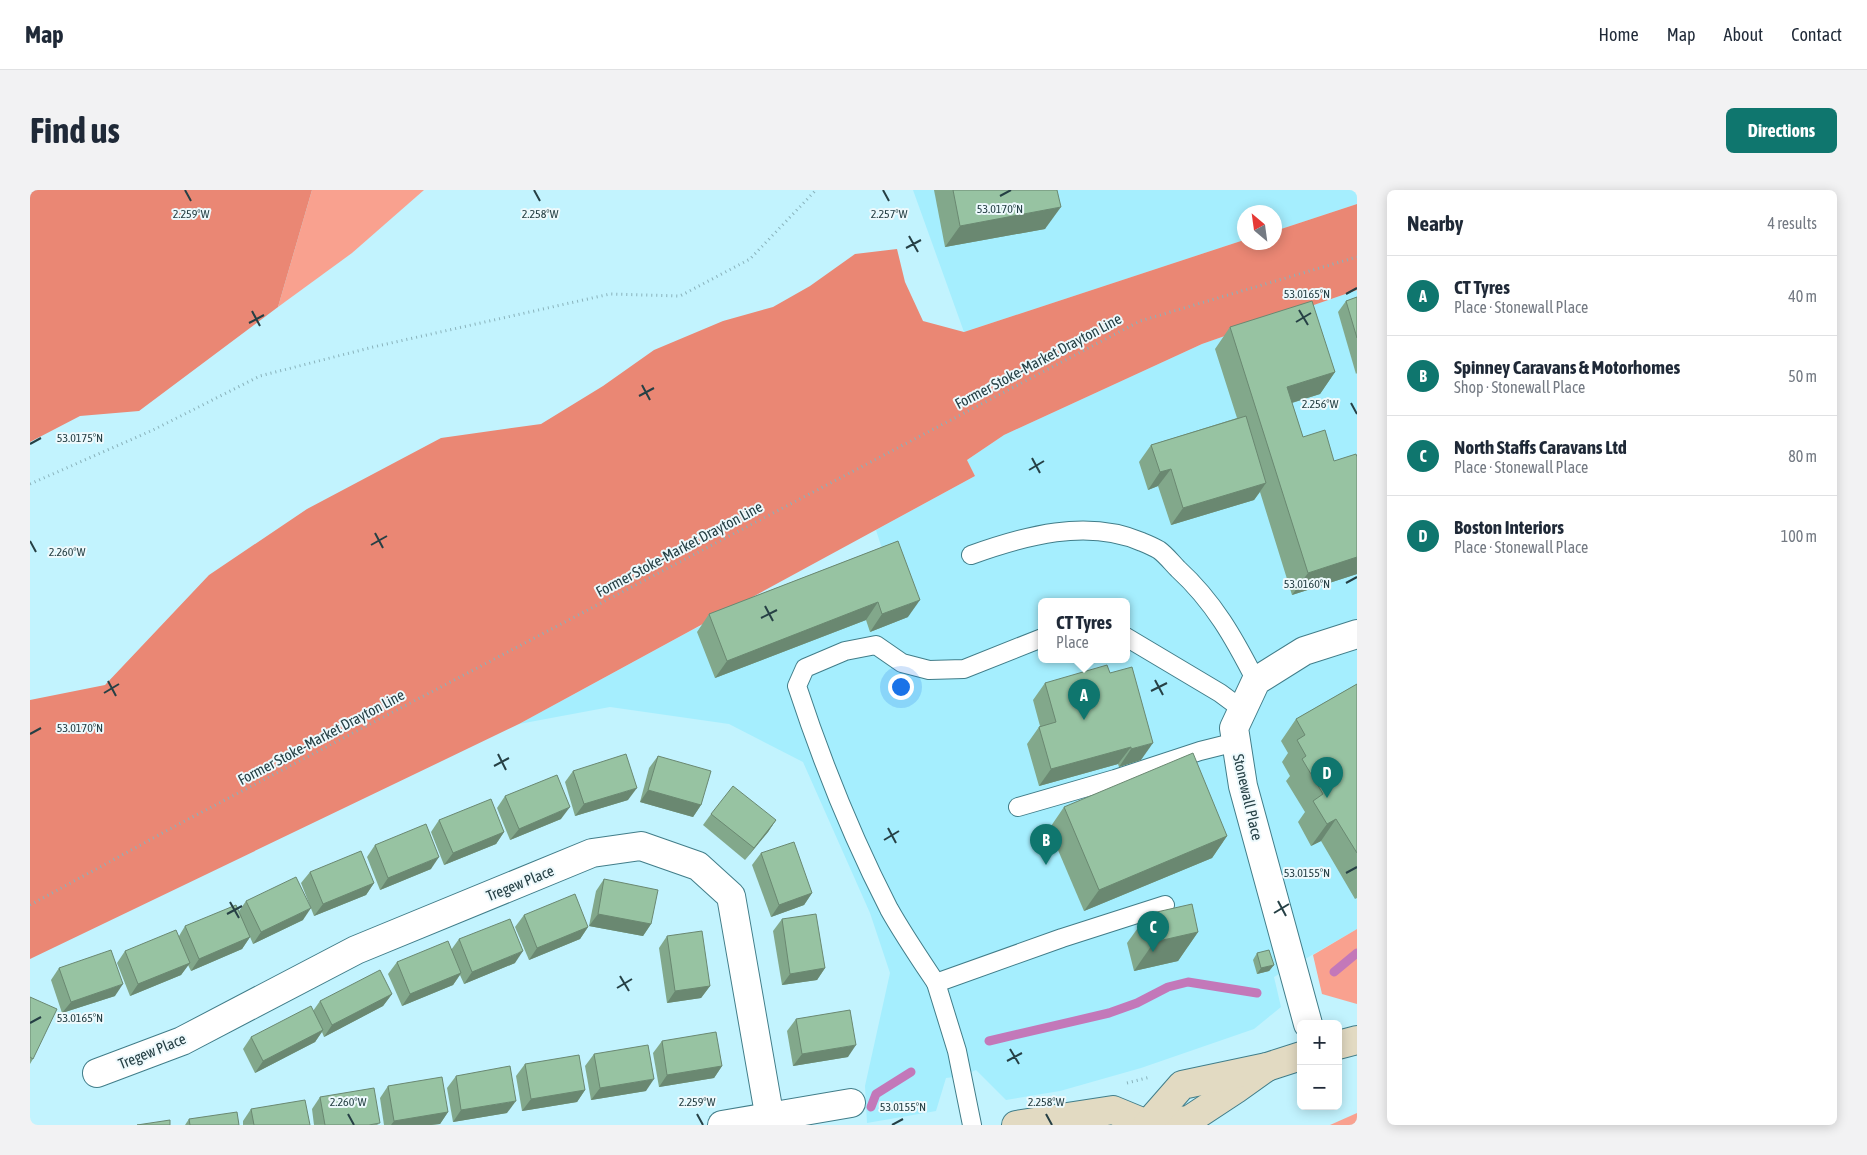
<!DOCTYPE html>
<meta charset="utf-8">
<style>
body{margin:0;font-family:"Asap Condensed",sans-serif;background:#f2f2f3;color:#1f2937}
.controls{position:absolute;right:15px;bottom:15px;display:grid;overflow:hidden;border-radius:8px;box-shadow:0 2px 12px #0003}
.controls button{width:45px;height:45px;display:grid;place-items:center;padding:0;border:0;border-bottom:1px solid #e0e1e3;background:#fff;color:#1f2937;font:25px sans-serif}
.compass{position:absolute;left:1207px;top:15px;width:45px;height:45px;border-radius:50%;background:#fff;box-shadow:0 2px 12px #0003;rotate:331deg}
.you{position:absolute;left:870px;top:496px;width:18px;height:18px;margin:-12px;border:4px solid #fff;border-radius:50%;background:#1a73e8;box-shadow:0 0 0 8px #1a73e833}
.badge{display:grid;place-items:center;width:32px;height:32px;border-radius:50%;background:#0f766e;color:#fff;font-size:16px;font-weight:700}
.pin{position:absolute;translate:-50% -41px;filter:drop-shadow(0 1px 2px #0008)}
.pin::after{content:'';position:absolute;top:26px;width:18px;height:15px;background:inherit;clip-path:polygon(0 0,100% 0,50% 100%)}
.popup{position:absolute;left:1008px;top:408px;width:92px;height:65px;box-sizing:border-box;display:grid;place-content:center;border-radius:8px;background:#fff;filter:drop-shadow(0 1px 4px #0005);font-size:16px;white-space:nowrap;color:#747a83}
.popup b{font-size:19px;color:#1f2937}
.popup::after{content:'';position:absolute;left:50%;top:100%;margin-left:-10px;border:10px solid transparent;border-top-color:#fff}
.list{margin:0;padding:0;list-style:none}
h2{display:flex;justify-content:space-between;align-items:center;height:65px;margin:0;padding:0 20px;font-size:21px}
h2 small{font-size:16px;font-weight:400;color:#747a83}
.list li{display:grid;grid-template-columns:32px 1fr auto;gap:15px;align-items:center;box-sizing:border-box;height:80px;padding:0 20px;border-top:1px solid #e0e1e3}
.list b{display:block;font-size:19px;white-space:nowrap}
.list p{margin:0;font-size:16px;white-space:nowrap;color:#747a83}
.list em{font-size:16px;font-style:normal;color:#747a83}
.map{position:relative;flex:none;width:1327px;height:935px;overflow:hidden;border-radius:8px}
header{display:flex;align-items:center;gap:30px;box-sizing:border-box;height:70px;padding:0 25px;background:#fff;border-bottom:1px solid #e0e1e3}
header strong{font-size:24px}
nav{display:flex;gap:28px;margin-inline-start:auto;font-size:18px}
.intro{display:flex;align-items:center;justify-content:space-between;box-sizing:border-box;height:120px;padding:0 30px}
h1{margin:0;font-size:35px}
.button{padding:12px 22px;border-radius:8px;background:#0f766e;color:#fff;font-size:18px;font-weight:700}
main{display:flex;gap:30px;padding:0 30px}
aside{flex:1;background:#fff;border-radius:8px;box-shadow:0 2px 12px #0003}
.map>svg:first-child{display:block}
.built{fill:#a5eefe;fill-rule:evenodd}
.green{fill:#f9a18f}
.forest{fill:#ea8774}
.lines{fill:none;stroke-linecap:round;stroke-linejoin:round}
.stream{stroke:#c378b9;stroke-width:9}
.lane-casing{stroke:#417d89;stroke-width:20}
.street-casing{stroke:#417d89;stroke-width:30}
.secondary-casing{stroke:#417d89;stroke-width:30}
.path{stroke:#89b2bb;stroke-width:3;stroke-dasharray:1 4;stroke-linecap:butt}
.lane{stroke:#fff;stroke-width:18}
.street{stroke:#fff;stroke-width:28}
.secondary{stroke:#e2dac2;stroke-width:28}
.wall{fill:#82a88b}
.shaded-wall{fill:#6a8871}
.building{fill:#97c3a2;stroke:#6a8871}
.ticks{fill:none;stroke:#264045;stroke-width:2}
.labels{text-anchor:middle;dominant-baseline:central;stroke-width:4;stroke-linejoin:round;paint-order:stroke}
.street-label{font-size:15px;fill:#264045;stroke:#edf9fc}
.ticks-label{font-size:12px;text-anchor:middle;fill:#264045;stroke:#edf9fc;stroke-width:4;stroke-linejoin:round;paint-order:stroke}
</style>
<header>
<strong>Map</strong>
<nav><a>Home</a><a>Map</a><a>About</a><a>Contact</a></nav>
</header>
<div class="intro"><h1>Find us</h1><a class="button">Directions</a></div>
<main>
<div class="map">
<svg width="1327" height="935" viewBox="0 0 1327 935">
<rect width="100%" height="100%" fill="#c2f3fe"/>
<g class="built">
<path d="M883 0H1327V14L1245 41 1244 22H1214V50L934 142Z"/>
<path d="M1327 100V739L1244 787 1251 817 1224 839 1111 878 1030 901 976 910 946 880 932 886 916 888 906 921 837 933 835 896 860 783 840 723 773 572 699 534 580 517 489 534 664 439 854 365 846 340 945 286 937 270 974 245 1172 154ZM1012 411H1096V469H1012Z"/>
</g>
<g class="green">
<path d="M282 0H394L322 63 248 117Z"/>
<path d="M1327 739V814L1292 804 1283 765Z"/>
<path d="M1327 923V935H1300Z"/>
</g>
<g class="forest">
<path d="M0 0H282L248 117 109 221 50 226 0 252Z"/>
<path d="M1327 14V100L1172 154 974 245 937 270 945 286 489 534 0 769V510L75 495 179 385 277 319 411 248 511 234 573 196 624 160 693 131 743 117 780 96 825 64 867 59 875 92 893 131 934 142 1214 50V52H1244L1245 41Z"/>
</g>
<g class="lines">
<g class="stream">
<path d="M1304 782 1327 763"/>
<path d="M959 851 1079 823 1107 813 1138 797 1158 792 1227 803"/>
<path d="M841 917 846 904 881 882"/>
</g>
<defs>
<g id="lane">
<path d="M941 365C994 346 1057 328 1112 352 1117 354 1124 357 1129 360 1136 365 1142 373 1148 379 1184 412 1204 448 1226 491"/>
<path d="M1096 447 1190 503 1213 520"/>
<path d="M988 617 1085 589 1170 561 1206 552"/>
<path d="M906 793C890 769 873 744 859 719 822 647 792 572 767 496L775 478 815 461 846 455 872 473 899 480 934 479 1012 448"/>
<path d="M942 935 927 861 906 793 1032 748 1135 715"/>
</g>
<g id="street">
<path d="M1278 834 1213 596 1204 538 1226 491 1274 461 1327 444"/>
<path d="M67 883 152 851 326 760 562 663 611 656 668 676 701 706 741 935"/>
<path d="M692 935 821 913"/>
</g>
<g id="secondary">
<path d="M1308 855 1327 850"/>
<path d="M986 935 1083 920 1117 934 1159 930 1206 899 1237 877"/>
<path d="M1117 935 1152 895 1237 877 1271 866"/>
</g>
</defs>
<use href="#lane" class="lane-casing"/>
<use href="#street" class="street-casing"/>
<use href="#secondary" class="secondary-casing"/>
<g class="path">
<path d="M0 294 123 240 230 186 343 157 580 104 650 106 720 69 786 0"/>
<path d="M0 715 151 633 1110 131 1327 67"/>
<path d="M1097 893 1120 887"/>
</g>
<use href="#lane" class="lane"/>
<use href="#street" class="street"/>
<use href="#secondary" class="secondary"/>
</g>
<g class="wall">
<path d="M904 0H1027L1015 39 915 57Z"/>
<path d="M1327 107V183L1326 184 1308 122 1316 111Z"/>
<path d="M1200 137 1305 182 1290 204 1262 213 1273 247 1304 271 1327 267V384L1262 405 1230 302 1224 310 1141 335 1128 296 1118 300 1109 272 1121 255 1207 228 1185 159Z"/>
<path d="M868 351 878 427 840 442 836 430 685 488 667 442 679 424Z"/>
<path d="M1080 483 1111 570 1089 577 1088 574 1009 596 997 554 1009 537 1010 536 1003 510 1015 493Z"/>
<path d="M1327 494V708L1325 709 1291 651 1281 656 1268 632 1275 622 1256 591 1260 586 1252 572 1258 563 1251 551 1266 529Z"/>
<path d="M628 566 671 615 663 627 610 612 619 578Z"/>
<path d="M543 581 598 610 545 626 535 592Z"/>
<path d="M475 606 531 629 480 650 467 618Z"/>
<path d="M1034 617 1197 646 1182 668 1054 721 1019 639Z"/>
<path d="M681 624 746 630 738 642 715 670 673 635Z"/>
<path d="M409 630 474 642 466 654 414 675 401 642Z"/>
<path d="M345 655 401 679 350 700 337 667Z"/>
<path d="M731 663 782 703 774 715 741 727 722 675Z"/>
<path d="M280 682 344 693 336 705 284 726 271 693Z"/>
<path d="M574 689 621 734 613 746 559 736 566 701Z"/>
<path d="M216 711 273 730 223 754 220 747 212 759 161 781 158 775 151 785 100 806 87 773 95 761 149 746 155 736 209 721Z"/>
<path d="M1118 724 1168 742 1148 771 1104 781 1097 753Z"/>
<path d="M494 725 558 737 550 749 499 770 485 737Z"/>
<path d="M752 729 795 778 787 790 752 795 743 741Z"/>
<path d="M637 746 680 796 671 808 637 813 629 758Z"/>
<path d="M429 749 485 773 434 794 430 785 423 795 372 816 358 784 367 772 421 760Z"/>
<path d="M1227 763 1244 775 1239 781 1227 784 1223 770Z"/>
<path d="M29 778 85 806 32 823 21 790Z"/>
<path d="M362 804 353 816 294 847 292 842 285 852 225 883 213 859 221 847 283 821 290 811Z"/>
<path d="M0 807 3 869 0 874Z"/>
<path d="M766 829 818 867 763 876 757 841Z"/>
<path d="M632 851 692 876 684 888 629 897 623 863Z"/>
<path d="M564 864 616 901 561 910 555 876Z"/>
<path d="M495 874 555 900 547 912 492 921 486 886Z"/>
<path d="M426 886 477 923 423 932 417 898Z"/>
<path d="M358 896 418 922 410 934 401 935H354L350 908Z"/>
<path d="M290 907 349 935H284L282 919Z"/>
<path d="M221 919 280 935H213V931Z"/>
<path d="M159 929 209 935H155Z"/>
</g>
<g class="shaded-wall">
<path d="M1031 17 1015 39 915 57 930 36Z"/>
<path d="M1305 182 1290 204 1242 219 1257 197Z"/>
<path d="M1141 279 1128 296 1118 300 1130 282Z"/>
<path d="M1236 293 1224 310 1141 335 1153 318Z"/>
<path d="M1327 367V384L1262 405 1278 383Z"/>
<path d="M890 410 878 427 840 442 852 424Z"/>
<path d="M848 412 836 430 685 488 697 471Z"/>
<path d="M1123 553 1111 570 1089 577 1101 559Z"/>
<path d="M1101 557 1088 574 1009 596 1021 579Z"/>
<path d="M607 598 598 610 545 626 554 614Z"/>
<path d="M618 600 671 615 663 627 610 612Z"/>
<path d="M540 617 531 629 480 650 489 639Z"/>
<path d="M1306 629 1291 651 1281 656 1297 634Z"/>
<path d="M746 630 738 642 715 670 724 658Z"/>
<path d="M474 642 466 654 414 675 423 663Z"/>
<path d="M1197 646 1182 668 1054 721 1069 700Z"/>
<path d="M409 667 401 679 350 700 358 688Z"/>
<path d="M344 693 336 705 284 726 293 714Z"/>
<path d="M782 703 774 715 741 727 749 715Z"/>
<path d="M281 718 273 730 223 754 231 742Z"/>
<path d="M568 724 621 734 613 746 559 736Z"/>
<path d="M558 737 550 749 499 770 507 758Z"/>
<path d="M1168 742 1148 771 1104 781 1124 752Z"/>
<path d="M220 747 212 759 161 781 169 769Z"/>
<path d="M493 761 485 773 434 794 442 782Z"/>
<path d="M160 773 151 785 100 806 108 794Z"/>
<path d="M1244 775 1239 781 1227 784 1231 778Z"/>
<path d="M795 778 787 790 752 795 760 784Z"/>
<path d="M431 783 423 795 372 816 380 804Z"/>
<path d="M93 794 85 806 32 823 41 812Z"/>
<path d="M680 796 671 808 637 813 645 801Z"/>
<path d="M362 804 353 816 294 847 302 835Z"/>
<path d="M293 840 285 852 225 883 233 871Z"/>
<path d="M826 855 818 867 763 876 772 864Z"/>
<path d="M692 876 684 888 629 897 637 885Z"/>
<path d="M624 889 616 901 561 910 570 898Z"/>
<path d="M555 900 547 912 492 921 501 909Z"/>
<path d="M486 911 477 923 423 932 431 920Z"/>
<path d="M418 922 410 934 401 935H361L364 931Z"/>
</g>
<g class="building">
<path d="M923 0H1027L1031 17 930 36Z"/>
<path d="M1327 107V148L1316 111Z"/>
<path d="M1282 111 1305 182 1257 197 1273 247 1295 240 1304 271 1326 264 1327 267V367L1278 383 1200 137Z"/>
<path d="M1216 226 1236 293 1153 318 1141 279 1130 282 1121 255Z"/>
<path d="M868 351 890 410 852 424 848 412 697 471 679 424Z"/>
<path d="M1077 475 1080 483 1102 477 1123 553 1101 559V557L1021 579 1009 537 1026 532 1015 493Z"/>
<path d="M1327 494V663L1306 629 1297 634 1283 611 1293 604 1272 569 1276 566 1267 550 1275 545 1266 529Z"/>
<path d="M1163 563 1197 646 1069 700 1034 617Z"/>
<path d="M596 564 607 598 554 614 543 581Z"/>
<path d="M628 566 681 581 671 615 618 600Z"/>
<path d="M527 585 540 617 489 639 475 606Z"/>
<path d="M703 596 746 630 724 658 681 624Z"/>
<path d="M461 609 474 642 423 663 409 630Z"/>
<path d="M396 634 409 667 358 688 345 655Z"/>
<path d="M764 652 782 703 749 715 731 663Z"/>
<path d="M331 661 344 693 293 714 280 682Z"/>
<path d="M266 687 281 718 231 742 216 711Z"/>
<path d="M574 689 628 700 621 734 568 724Z"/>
<path d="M545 704 558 737 507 758 494 725Z"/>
<path d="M1162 714 1168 742 1124 752 1118 724Z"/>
<path d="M206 715 220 747 169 769 155 736Z"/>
<path d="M786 724 795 778 760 784 752 729Z"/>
<path d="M480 729 493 761 442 782 429 749Z"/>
<path d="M146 740 160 773 108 794 95 761Z"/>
<path d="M672 741 680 796 645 801 637 746Z"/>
<path d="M418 751 431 783 380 804 367 772Z"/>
<path d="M81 760 93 794 41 812 29 778Z"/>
<path d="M1239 760 1244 775 1231 778 1227 763Z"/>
<path d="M350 780 362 804 302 835 290 811Z"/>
<path d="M0 807 27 819 3 869 0 867Z"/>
<path d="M281 816 293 840 233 871 221 847Z"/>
<path d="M820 820 826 855 772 864 766 829Z"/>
<path d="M686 842 692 876 637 885 632 851Z"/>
<path d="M618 855 624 889 570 898 564 864Z"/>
<path d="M549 865 555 900 501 909 495 874Z"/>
<path d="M480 876 486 911 431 920 426 886Z"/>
<path d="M412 887 418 922 364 931 358 896Z"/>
<path d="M344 898 350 933 339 935H295L290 907Z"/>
<path d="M275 910 280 935H224L221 919Z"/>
<path d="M207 922 209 935H160L159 929Z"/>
<path d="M140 930V935H107Z"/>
</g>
<path class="ticks" d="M155 0 161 11M504 0 510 11M853 0 859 11M970 6 981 0M879 46 888 62M876 58 891 50M1316 104 1327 98M1269 120 1278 135M222 121 230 136M1266 132 1281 123M219 133 234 125M612 195 620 210M609 206 624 198M1321 213 1327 224M0 254 11 248M1002 268 1010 283M999 280 1014 271M345 343 353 358M0 351 6 362M341 355 357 346M1316 393 1327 387M735 416 743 431M731 428 747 420M1125 490 1133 505M78 491 86 506M1121 501 1137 493M74 503 89 494M0 544 11 538M468 564 476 580M464 576 479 568M858 638 866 653M854 650 869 641M1316 683 1327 677M1248 711 1256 726M200 712 209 728M1244 723 1259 714M197 724 212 716M590 786 599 801M587 798 602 789M0 833 11 827M980 859 989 874M977 871 992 863M318 924 324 935M667 924 673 935M1016 924 1022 935M862 935 873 929"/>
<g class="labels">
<g class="street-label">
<text transform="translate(1008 171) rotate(-28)">Former Stoke-Market Drayton Line</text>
<text transform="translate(649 359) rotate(-28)">Former Stoke-Market Drayton Line</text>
<text transform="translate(291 547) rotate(-28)">Former Stoke-Market Drayton Line</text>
<text transform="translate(1218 607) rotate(77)">Stonewall Place</text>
<text transform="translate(490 693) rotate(-22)">Tregew Place</text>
<text transform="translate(122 861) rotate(-22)">Tregew Place</text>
</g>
</g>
<g class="ticks-label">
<text x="970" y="23">53.0170°N</text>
<text x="161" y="28">2.259°W</text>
<text x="510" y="28">2.258°W</text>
<text x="859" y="28">2.257°W</text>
<text x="1277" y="108">53.0165°N</text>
<text x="1290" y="218">2.256°W</text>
<text x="50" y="252">53.0175°N</text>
<text x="37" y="366">2.260°W</text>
<text x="1277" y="398">53.0160°N</text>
<text x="50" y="542">53.0170°N</text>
<text x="1277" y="687">53.0155°N</text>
<text x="50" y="832">53.0165°N</text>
<text x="318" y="916">2.260°W</text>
<text x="667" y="916">2.259°W</text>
<text x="1016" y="916">2.258°W</text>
<text x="873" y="921">53.0155°N</text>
</g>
</svg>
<div class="controls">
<button>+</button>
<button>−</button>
</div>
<svg class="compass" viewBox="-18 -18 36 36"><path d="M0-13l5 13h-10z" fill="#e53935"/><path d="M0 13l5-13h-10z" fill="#747a83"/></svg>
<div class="you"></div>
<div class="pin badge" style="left:1054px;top:530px">A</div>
<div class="popup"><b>CT Tyres</b>Place</div>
<div class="pin badge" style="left:1016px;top:675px">B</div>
<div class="pin badge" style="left:1123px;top:762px">C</div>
<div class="pin badge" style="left:1297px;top:608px">D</div>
</div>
<aside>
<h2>Nearby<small>4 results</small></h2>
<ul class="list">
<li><span class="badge">A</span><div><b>CT Tyres</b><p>Place · Stonewall Place</p></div><em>40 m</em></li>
<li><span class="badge">B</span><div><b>Spinney Caravans &amp; Motorhomes</b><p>Shop · Stonewall Place</p></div><em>50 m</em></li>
<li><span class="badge">C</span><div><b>North Staffs Caravans Ltd</b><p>Place · Stonewall Place</p></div><em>80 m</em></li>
<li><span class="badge">D</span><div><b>Boston Interiors</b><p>Place · Stonewall Place</p></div><em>100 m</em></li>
</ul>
</aside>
</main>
